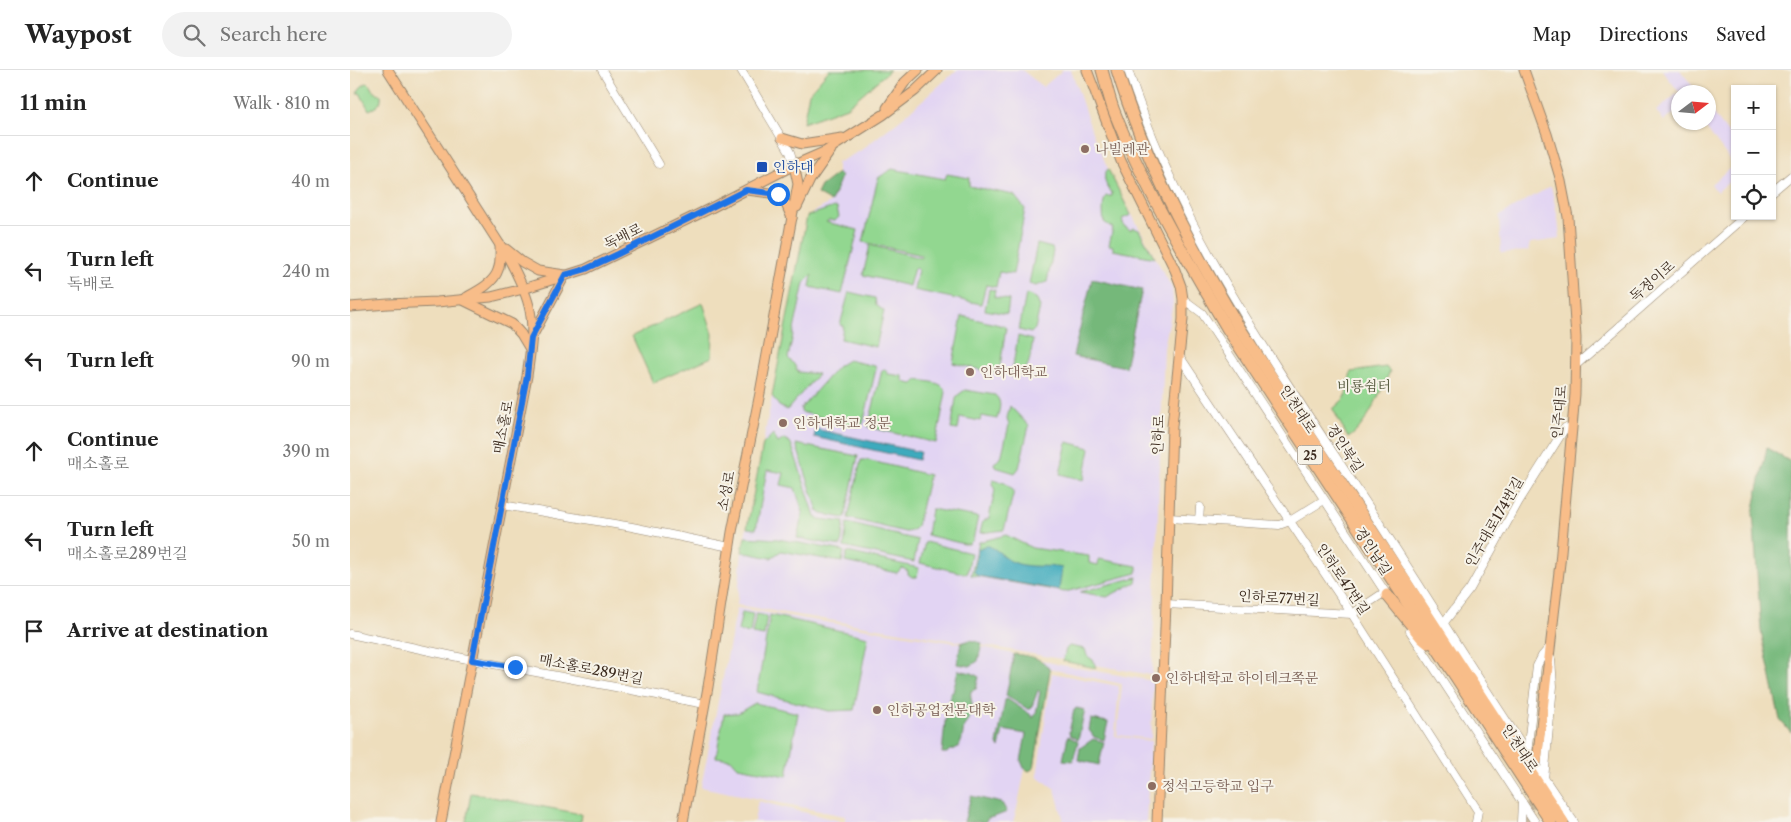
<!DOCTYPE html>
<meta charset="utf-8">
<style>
body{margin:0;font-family:"Libre Caslon Text","Noto Serif KR",serif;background:#f2f2f2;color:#222}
.controls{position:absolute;right:15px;top:15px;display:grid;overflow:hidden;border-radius:0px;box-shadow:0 1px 4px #0004}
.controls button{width:45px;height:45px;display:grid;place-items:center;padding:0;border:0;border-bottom:1px solid #e0e0e0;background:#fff;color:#222;font:25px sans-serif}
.compass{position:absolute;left:1321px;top:15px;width:45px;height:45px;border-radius:50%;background:#fff;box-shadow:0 1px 4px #0004;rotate:74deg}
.stop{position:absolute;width:15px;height:15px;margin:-11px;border:4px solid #1a73e8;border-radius:50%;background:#fff}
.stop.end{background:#1a73e8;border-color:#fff;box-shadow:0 1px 5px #0008}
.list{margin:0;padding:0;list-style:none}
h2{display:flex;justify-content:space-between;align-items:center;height:65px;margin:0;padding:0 20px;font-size:21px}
h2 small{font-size:16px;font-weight:400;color:#767676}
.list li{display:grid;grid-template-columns:32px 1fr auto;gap:15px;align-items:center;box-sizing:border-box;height:90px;padding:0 20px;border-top:1px solid #e0e0e0}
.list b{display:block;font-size:19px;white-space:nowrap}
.list p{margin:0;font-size:16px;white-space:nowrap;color:#767676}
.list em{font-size:16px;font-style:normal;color:#767676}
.icon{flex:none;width:28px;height:28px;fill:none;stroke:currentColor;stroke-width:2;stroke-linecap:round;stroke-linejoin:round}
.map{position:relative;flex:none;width:1441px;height:752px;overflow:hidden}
header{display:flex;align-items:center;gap:30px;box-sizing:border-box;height:70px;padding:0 25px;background:#fff;border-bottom:1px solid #e0e0e0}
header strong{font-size:24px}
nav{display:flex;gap:28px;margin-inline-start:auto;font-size:18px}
.search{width:350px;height:45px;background:#f2f2f2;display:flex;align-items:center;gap:12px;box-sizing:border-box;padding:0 18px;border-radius:28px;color:#767676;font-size:19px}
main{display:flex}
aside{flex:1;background:#fff}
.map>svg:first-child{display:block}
.built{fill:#e2d4f3}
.green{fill:#92d790;stroke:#668057}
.forest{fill:#75b87a;stroke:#58714c}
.water{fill:#3eaabd;stroke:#3c6a6e}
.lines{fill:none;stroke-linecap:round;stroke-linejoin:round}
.major-tunnel{stroke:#caba9d;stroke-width:9;stroke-dasharray:9 4.5;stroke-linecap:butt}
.minor-casing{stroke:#94846e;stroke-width:9}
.major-casing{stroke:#94846e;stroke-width:11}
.highway-casing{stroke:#94846e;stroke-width:13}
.minor{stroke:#fff;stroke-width:8}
.major{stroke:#f8bd89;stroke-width:9}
.highway{stroke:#f8bd89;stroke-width:11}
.route{stroke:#1a73e8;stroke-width:6}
.education-dot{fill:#8d6e63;stroke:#f7f3e8;stroke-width:2}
.transit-dot{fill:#1a4fb4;stroke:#f7f3e8;stroke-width:2}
.labels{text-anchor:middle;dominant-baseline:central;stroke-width:4;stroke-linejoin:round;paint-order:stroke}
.shield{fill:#f7f3e8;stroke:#73665b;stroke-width:1}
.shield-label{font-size:12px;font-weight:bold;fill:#3b2a1e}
.education-label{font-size:14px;fill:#785e54;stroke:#f7f3e8;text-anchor:start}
.transit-label{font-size:14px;fill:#164399;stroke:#f7f3e8;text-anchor:start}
.street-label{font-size:14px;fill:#3b2a1e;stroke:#f7f3e8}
.park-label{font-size:14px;fill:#51553a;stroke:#f7f3e8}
</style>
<header>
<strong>Waypost</strong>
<div class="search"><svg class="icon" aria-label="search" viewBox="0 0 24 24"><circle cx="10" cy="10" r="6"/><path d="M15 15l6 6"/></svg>Search here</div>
<nav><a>Map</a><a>Directions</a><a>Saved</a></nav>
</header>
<main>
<aside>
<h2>11 min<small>Walk · 810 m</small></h2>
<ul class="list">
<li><svg class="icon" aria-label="ahead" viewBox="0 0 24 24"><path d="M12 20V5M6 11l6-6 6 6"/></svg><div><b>Continue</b></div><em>40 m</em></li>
<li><svg class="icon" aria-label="left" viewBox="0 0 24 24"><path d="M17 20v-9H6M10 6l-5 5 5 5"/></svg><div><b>Turn left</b><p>독배로</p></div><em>240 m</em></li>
<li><svg class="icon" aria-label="left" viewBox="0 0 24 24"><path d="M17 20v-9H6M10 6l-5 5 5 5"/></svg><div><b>Turn left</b></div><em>90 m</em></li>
<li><svg class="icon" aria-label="ahead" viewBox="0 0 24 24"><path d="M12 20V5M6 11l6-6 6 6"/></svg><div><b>Continue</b><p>매소홀로</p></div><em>390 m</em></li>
<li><svg class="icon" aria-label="left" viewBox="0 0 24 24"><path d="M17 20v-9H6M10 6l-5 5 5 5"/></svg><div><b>Turn left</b><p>매소홀로289번길</p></div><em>50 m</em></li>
<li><svg class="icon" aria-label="arrive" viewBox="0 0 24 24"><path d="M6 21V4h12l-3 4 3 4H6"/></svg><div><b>Arrive at destination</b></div></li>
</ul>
</aside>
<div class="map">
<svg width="1441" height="752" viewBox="0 0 1441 752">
<rect width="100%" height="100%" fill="#f7f3e8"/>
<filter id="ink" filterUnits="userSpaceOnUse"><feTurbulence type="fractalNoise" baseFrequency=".02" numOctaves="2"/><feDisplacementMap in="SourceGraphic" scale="10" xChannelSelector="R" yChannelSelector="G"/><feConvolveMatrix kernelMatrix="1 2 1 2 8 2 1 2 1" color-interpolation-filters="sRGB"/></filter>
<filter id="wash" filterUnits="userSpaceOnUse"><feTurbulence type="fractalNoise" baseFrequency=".0096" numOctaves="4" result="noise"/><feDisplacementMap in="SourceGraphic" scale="20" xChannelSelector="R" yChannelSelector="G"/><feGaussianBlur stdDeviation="1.12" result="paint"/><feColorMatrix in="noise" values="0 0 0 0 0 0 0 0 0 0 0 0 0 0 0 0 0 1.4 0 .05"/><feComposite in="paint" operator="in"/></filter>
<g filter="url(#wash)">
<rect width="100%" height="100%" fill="#eedebd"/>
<g class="built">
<path d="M607 0H672L693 17 713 0H721L743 65 764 112 822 218 823 233 814 278 802 605 649 578 387 535 392 482 457 146 481 132 491 107 487 102V93L510 81 552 48Z"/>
<path d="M1312 0H1330L1347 22H1329Z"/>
<path d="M1328 23V40L1314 51 1306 41Z"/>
<path d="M1359 38 1385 72V107L1367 122 1361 114 1384 95 1352 53 1358 52Z"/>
<path d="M1201 116 1208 149 1210 169 1180 173 1178 181 1151 183 1149 146Z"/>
<path d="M387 538 638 578 711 595 803 611 801 669 767 665 772 614 696 598 667 738 663 752H495V746L351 717Z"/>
<path d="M702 603 769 616 765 666 801 671 796 752H714L705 719 687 706Z"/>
<path d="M408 731 490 751V752H404Z"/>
</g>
<g class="green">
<path d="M479 0H540L497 37 453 53 459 23Z"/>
<path d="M16 13 19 14 23 21 31 25C32 34 27 37 19 40L10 23H7L11 17Z"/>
<path d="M542 99 595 109 597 104 619 108V116L664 125 675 139 663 204 649 202 646 217 636 215 631 234 564 220 568 199 564 198 559 216 513 205 520 175 571 188V185L513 172 528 108Z"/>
<path d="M758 99 781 145 772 149 774 156 780 160 784 158 789 160 805 188 763 180V176L759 175 763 158 754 152C753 145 752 132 756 126H762V123C756 116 751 107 758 99Z"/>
<path d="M484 137 487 138 489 147 485 151 479 150 476 152 508 160 492 224 460 217 462 205 454 213 438 288 444 294 448 302 468 304 437 340 429 336 422 326 457 146Z"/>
<path d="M687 174 702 178 703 181 697 212 686 216 679 214Z"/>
<path d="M639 219 645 220 644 227 659 230 657 244 635 240Z"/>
<path d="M499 222 525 228 526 235 534 241 526 277 491 269 493 256 490 255Z"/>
<path d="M676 224 686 228 690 237 685 259 681 263 669 260Z"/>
<path d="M353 233 363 264 362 287 303 313 282 266Z"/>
<path d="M612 246 654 256 656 258 649 303 648 304 603 293Z"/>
<path d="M668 266 683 270C680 285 681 305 661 307Z"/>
<path d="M498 290 525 296 526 299 513 354 509 357 451 342V338L488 296Z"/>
<path d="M1036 297 1040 302C1030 321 1017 357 998 368L983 339 995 328 1001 302Z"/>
<path d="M532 300H536L538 304 553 306V310L557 313 563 314 567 310C578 312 593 311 596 322L586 373 518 357Z"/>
<path d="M615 320 645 325C653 332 649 340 647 349L632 346 630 351 610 347 608 360 601 359 606 329 608 325Z"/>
<path d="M660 336 679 356 669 398 665 403 645 397 644 393 651 388 659 355 657 348Z"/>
<path d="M423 364 428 373 434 369 440 372 442 376 465 446 469 449 494 452 491 476 447 468 453 442 445 418 431 415 434 403 417 400 406 459 397 458 413 374Z"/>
<path d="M717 372 740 378 734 410 710 404Z"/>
<path d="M446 374 508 386 495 448 472 444 468 441Z"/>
<path d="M511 390H517L579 405 567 456C563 460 561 462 555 462L498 448Z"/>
<path d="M643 410 655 413 664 421 654 460 630 463 633 451 639 448 645 420 642 414Z"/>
<path d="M581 439 628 447 623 470 619 474H614L577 465Z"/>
<path d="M497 453 568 470 564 492 494 477Z"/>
<path d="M656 465 682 478 739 486V493L748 495 749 489 787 496V503L715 522 621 505 629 472Z"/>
<path d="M395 467 428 469 494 481 492 492 431 481 421 488 392 482Z"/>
<path d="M575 472 621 483 617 504 570 493Z"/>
<path d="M497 482 569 498 567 507H562L558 504V501L552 498 547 503 495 492Z"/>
<path d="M787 507 786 512 757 527 730 522Z"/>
<path d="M392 542 403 544 400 563 388 561Z"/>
<path d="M406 544 417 546 414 566 402 564Z"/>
<path d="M420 545 518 567 504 640 479 641 407 622Z"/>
<path d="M719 576 735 579 737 586 743 590 746 598 713 591 716 579Z"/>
<path d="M405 633 448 643 437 706 388 697 381 689 366 687 374 644 388 643Z"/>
<path d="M121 723 231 744 230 752H116Z"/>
</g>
<g class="forest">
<path d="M488 103 491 107 481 132 467 124 471 116Z"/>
<path d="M742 209 792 220 775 297 723 286Z"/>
<path d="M1417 378 1441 392V663L1430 650 1411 561 1403 443Z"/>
<path d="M620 570 632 573 628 591 620 596 607 594 611 573Z"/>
<path d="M664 584C678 586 694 587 700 601L684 698 679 701 674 698 671 691 676 664 653 660 649 678 647 674 655 630 657 629 680 644 683 648 686 643 690 622 688 620 681 639H678L656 626Z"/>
<path d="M608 600 622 603 629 607 626 619 621 621C620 626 621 628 622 633 623 639 619 652 614 656 612 667 613 679 600 680L597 683H592L595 652 601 623 603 622Z"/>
<path d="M726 638 735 640 728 670 720 665 719 662 724 640H725Z"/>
<path d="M741 649 758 652 754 670 744 667 739 660Z"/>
<path d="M718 666 728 672 723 691 713 690Z"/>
<path d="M743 669 754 672 749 695 728 690 730 678Z"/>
<path d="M621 726 652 733 657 742 644 747 638 748 635 752H614Z"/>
</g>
<g class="water">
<path d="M466 359 570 382 568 390 464 367Z"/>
<path d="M636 475C649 479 653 488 663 492 679 499 696 494 712 498L709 520 628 506 624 502 628 479Z"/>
</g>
</g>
<g filter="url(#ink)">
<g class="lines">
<path class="major-tunnel" d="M1180 752 1183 722"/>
<defs>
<g id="minor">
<path d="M252 0 309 94"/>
<path d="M391 0 440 82 444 95"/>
<path d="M778 0C829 159 924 293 1015 431 1085 538 1151 647 1224 752"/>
<path d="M1422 122 1441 106"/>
<path d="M833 229 852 243 1039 528"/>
<path d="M828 284 1002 544 1128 741 1126 752"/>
<path d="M1226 295 1395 146"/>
<path d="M152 435 282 457 380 477"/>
<path d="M819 448 929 455 940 451 974 430"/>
<path d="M849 450 850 437"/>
<path d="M816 534 1002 544 1035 522"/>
<path d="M1092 555 1120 519 1169 431 1215 358"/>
<path d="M1060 561 1185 752"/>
<path d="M0 564 122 590 355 634"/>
<path d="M1177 684 1187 596 1192 586 1200 577"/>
<path d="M1194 709 1203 616 1201 589"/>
<path d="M1171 752 1172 732"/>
</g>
<g id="major">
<path d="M38 0 159 189C167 204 175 220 179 236 185 259 180 283 177 306L91 752"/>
<path d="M737 0 771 91 825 200 831 216 833 229V249L822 356 816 534 807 752"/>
<path d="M1174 0 1197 64 1211 111 1218 147 1226 268 1225 324 1210 493 1187 691"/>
<path d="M537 38 555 12 568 0"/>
<path d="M432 68 452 74 492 68"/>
<path d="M397 120 428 124 436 134 442 148"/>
<path d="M447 137 460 110 481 80"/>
<path d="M156 179 172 192 188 201 215 205 183 265"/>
<path d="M117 227C128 221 144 213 148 200 151 193 150 183 150 175"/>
<path d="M113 230 162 254 171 264 180 279"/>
<path d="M0 237 38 234 87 232 141 227 173 219 236 199 361 138 444 95 476 81 533 45 565 21 587 0"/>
<path d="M333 752 358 617 382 462 410 323 448 114 444 95"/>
</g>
<g id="highway">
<path d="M752 0C756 13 759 28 764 41 794 117 836 188 877 258L1201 752"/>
<path d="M767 0C795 91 839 173 887 254L1213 752"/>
<path d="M1037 525 1072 568 1078 573"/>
</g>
</defs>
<use href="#minor" class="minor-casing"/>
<use href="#major" class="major-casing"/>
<use href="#highway" class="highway-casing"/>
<use href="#minor" class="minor"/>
<use href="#major" class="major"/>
<use href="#highway" class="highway"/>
</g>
</g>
<g class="lines" filter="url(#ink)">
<path class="route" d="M165 597 122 590 177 306 181 268 215 205 236 199 268 184 396 120 428 124"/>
</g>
<g class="education-dot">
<circle cx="735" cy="79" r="5"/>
<circle cx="620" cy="302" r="5"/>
<circle cx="433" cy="353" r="5"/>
<circle cx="806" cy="608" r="5"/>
<circle cx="527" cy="640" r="5"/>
<circle cx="802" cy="716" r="5"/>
</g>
<rect class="transit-dot" x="406" y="91" width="12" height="12" rx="2.5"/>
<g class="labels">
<rect class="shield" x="947.5" y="375.5" width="25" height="19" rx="4"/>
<g class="shield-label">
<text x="960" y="385">25</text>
</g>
<g class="education-label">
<text x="745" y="79">나빌레관</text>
<text x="630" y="302">인하대학교</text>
<text x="443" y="353">인하대학교 정문</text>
<text x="816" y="608">인하대학교 하이테크쪽문</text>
<text x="537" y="640">인하공업전문대학</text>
<text x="812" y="716">정석고등학교 입구</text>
</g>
<g class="transit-label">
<text x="423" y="97">인하대</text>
</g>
<g class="street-label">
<text transform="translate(273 166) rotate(-26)">독배로</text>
<text transform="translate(1302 211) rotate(-41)">독정이로</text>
<text transform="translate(948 339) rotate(57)">인천대로</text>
<text transform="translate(1209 342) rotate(-85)">인주대로</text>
<text transform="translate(153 357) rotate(-79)">매소홀로</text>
<text transform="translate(808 365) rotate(-87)">인하로</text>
<text transform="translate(995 378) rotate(57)">경인북길</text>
<text transform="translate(376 421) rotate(-79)">소성로</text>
<text transform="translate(1144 452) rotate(-60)">인주대로174번길</text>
<text transform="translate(1023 481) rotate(57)">경인남길</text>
<text transform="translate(993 509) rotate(56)">인하로47번길</text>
<text transform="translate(929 528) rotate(3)">인하로77번길</text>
<text transform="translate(241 599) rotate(11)">매소홀로289번길</text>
<text transform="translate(1170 678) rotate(57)">인천대로</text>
</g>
<g class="park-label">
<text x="1014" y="316">비룡쉼터</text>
</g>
</g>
</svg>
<div class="controls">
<button>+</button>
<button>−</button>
<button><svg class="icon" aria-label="locate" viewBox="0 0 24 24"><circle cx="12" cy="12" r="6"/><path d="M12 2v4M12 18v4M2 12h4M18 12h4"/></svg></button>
</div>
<svg class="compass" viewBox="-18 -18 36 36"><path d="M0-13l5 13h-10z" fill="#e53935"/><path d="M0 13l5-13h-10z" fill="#767676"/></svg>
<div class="stop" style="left:428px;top:124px"></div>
<div class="stop end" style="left:165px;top:597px"></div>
</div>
</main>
